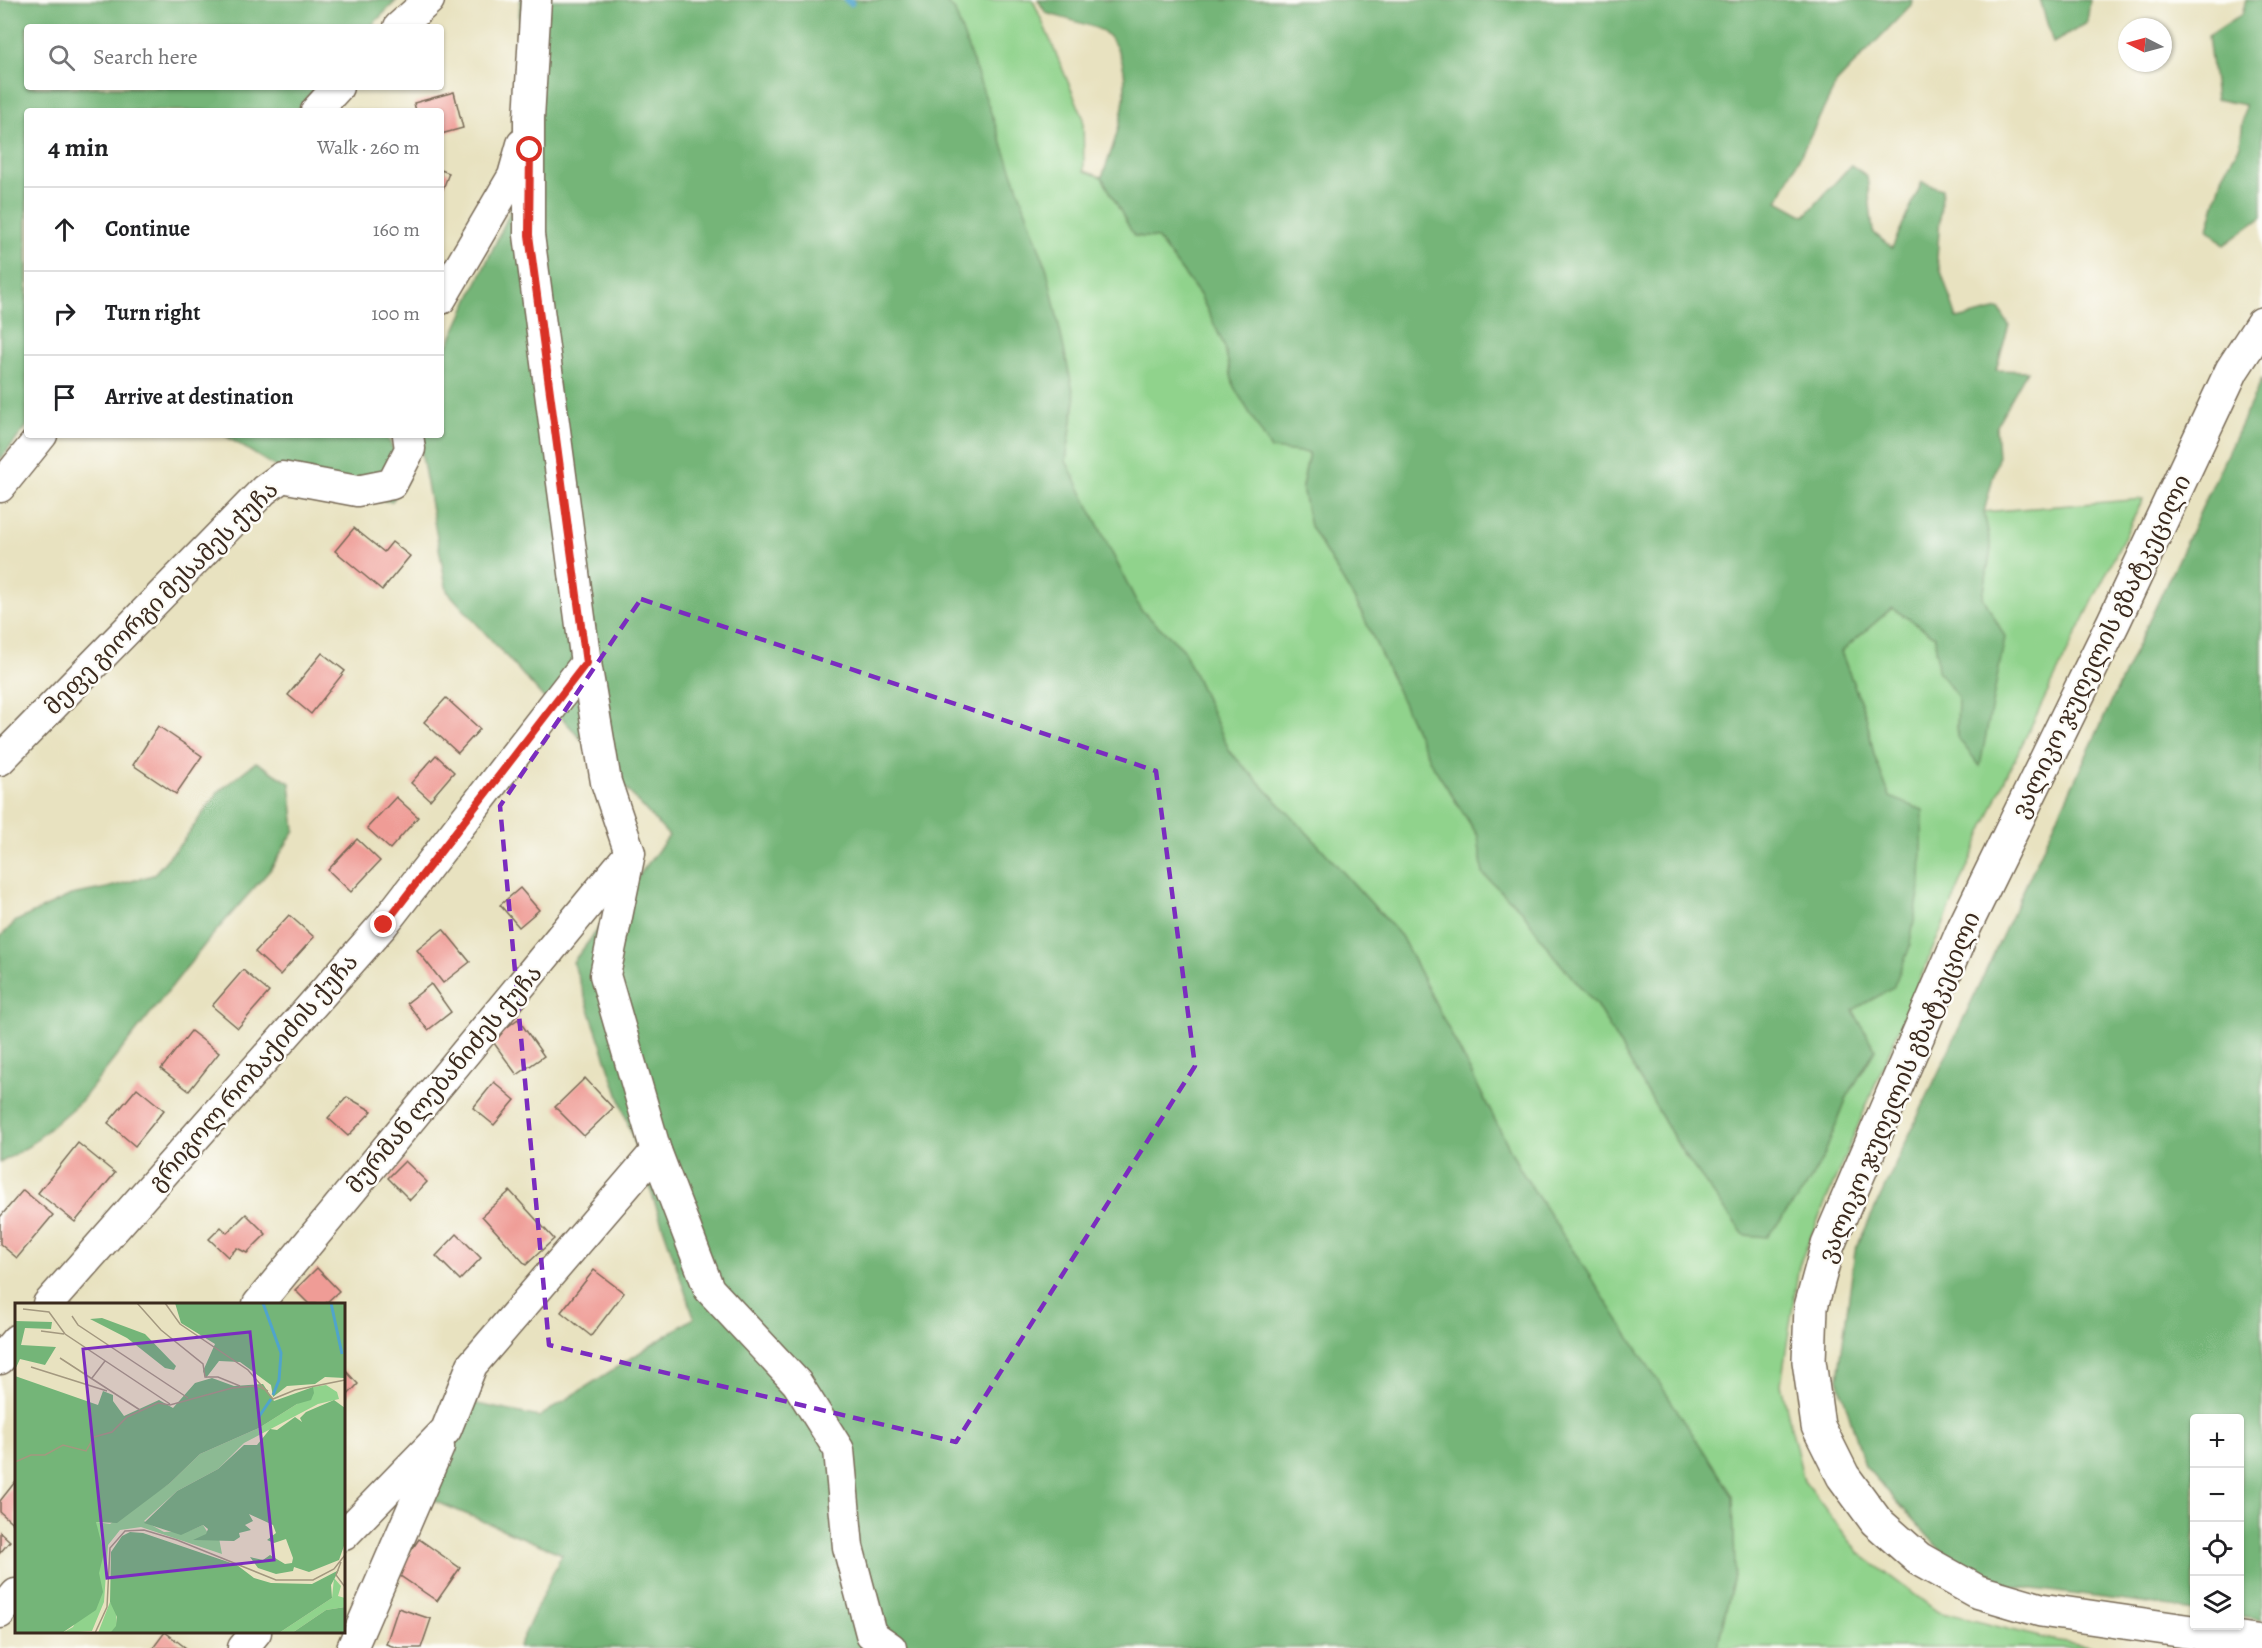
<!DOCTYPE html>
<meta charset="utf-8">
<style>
body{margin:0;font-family:Alegreya,"Noto Serif Georgian",serif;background:#f6f6f6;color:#202124}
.controls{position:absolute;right:18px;bottom:18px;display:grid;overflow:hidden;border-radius:6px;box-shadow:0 2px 4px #0004}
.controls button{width:54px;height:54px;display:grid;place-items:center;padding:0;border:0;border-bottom:2px solid #e0e0e0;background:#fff;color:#202124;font:30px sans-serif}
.compass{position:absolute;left:2118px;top:18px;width:54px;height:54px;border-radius:50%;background:#fff;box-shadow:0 2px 4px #0004;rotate:276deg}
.stop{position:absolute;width:18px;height:18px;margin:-14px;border:4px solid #d93025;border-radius:50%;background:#fff}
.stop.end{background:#d93025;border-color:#fff;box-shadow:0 2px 6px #0008}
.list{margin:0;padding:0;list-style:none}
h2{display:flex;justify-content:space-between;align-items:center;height:78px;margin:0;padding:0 24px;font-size:26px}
h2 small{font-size:20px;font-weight:400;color:#757577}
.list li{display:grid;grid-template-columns:39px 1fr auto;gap:18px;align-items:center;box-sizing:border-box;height:84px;padding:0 24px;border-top:2px solid #e0e0e0}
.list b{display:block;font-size:22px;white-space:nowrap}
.list em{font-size:20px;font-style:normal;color:#757577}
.icon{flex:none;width:33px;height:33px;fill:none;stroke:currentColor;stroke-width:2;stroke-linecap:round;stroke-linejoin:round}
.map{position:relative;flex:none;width:2262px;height:1648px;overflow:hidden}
.search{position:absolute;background:#fff;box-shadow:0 2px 4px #0004;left:24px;top:24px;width:420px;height:66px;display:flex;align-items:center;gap:15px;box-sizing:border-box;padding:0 21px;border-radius:6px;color:#757577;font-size:22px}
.panel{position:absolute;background:#fff;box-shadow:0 2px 4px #0004;left:24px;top:108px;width:420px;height:330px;border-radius:6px}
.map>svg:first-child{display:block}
.green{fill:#90d38c;stroke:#667e55;stroke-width:1.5}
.forest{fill:#74b578;stroke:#58704b;stroke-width:1.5}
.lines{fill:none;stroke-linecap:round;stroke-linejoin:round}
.stream{stroke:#50a4cb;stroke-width:7}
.building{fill:#ef9c96}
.minor-casing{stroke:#786a57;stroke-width:33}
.major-casing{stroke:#786a57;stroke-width:36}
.minor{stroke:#fff;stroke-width:30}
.major{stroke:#fff;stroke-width:33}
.route{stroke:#d93025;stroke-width:8}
.marked{fill:none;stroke:#7b2cbf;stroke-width:4.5;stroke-dasharray:12 8;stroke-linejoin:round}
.labels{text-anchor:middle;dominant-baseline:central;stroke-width:5;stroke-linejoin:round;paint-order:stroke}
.street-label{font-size:24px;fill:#3b2a1e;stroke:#fdfcf7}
.inset-river{fill:none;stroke:#50a4cb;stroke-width:3}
.inset-road{fill:none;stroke:#a3987f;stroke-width:1.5}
.view{fill:#7b2cbf;fill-opacity:0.15;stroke:#7b2cbf;stroke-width:3}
.inset-edge{fill:none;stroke:#3b2a1e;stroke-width:3}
</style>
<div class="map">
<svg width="2262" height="1648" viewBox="0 0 2262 1648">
<rect width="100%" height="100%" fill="#fdfcf7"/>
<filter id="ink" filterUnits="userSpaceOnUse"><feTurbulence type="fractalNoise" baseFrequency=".0167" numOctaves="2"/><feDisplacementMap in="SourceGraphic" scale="12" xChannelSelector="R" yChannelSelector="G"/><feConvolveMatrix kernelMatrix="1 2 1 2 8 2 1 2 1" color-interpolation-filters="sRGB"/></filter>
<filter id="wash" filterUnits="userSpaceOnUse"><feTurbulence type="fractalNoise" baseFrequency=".008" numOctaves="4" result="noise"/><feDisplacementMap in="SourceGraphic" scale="24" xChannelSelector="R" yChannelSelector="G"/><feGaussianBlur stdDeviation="1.35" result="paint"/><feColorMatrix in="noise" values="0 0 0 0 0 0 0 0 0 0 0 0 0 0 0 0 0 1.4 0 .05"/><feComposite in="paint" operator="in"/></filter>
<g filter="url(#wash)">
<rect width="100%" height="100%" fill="#e8e2c0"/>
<path class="green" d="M942 0H1033L1083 117 1084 171 1102 177 1134 236 1157 238 1200 295 1224 345 1234 387 1309 453 1302 487 1310 526 1359 607 1430 761 1478 836 1483 874 1522 911 1553 955 1597 1006 1683 1153 1823 1158 1847 1097 1875 1050 1853 1010 1890 798 1874 755 1866 716 1841 652 1892 608 1936 636 1938 671 1958 697 1957 737 2005 637 1983 597 1991 548 1983 512 2143 499 2003 783 1799 1265 1781 1384 1804 1481 1859 1553 1938 1612 2053 1640 2102 1648H1717L1735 1571 1520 1169 1401 936 1311 837 1230 752 1183 649 1140 609 1066 461 1075 400 954 10Z"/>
<g class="forest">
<path d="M0 0H397L370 27H27V87H316L296 111H27V426L0 460Z"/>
<path d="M520 0H942L954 9 1047 270 1075 400 1066 461 1140 609 1183 649 1230 752 1311 837 1401 936 1520 1169 1733 1496 1735 1571 1717 1648H518L562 1554 430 1499 473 1403 539 1417 694 1318 573 962 669 836 447 591 418 435H441V360L510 212Z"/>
<path d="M1038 0H1912L1911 5 1837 82 1778 201 1805 216 1851 165 1867 176 1873 232 1892 248 1922 182 1942 189 1937 259 1957 319 1999 309 2009 325 1996 370 2027 371 1996 426 1998 458 1984 512 1991 548 1983 597 2005 637 1980 766 1957 737 1958 697 1938 671 1935 636 1892 608 1841 652 1866 716 1874 755 1890 797 1923 810 1921 883 1909 949 1893 988 1853 1010 1875 1050 1847 1097 1823 1158 1805 1189 1767 1237 1744 1235 1683 1153 1597 1006 1553 955 1522 911 1483 874 1478 836 1430 761 1359 607 1310 526 1302 487 1309 453 1271 449 1234 387 1224 345 1200 295 1157 238 1134 236 1102 177C1117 136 1144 67 1104 32 1096 26 1058 17 1046 13Z"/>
<path d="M2040 0H2090L2087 23 2053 43Z"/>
<path d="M2246 0H2262V217L2224 245 2208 229 2223 175 2240 145 2245 105 2216 99 2208 36 2242 14Z"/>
<path d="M2262 379V1619L2240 1616V1418H2194V1610L2012 1586 1943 1553 1865 1466 1838 1379 1855 1251Z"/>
<path d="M224 435H386L408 478 392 501 332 502Z"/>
<path d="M256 762 290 783 295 830 270 870 210 938 82 1100 29 1146 0 1163V937L16 921 71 895 107 888 153 875 183 841 218 792Z"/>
</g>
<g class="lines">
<path class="stream" d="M847 0 851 3"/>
</g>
<g id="blocks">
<g class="building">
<path d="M454 92 463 128 441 134V111H416L414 103Z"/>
<path d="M441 170 449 173 441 194Z"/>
<path d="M354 528 384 552 392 542 410 556 382 590 335 551Z"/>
<path d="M322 653 345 671 311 714 288 695Z"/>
<path d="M446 698 480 729 458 753 424 722Z"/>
<path d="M158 726 202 756 176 794 133 765Z"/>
<path d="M436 755 454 772 430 800 411 783Z"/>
<path d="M396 797 418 817 390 849 367 828Z"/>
<path d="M357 839 380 861 351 892 328 870Z"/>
<path d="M520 888 539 910 519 927 500 905Z"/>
<path d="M289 915 314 937 280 975 255 952Z"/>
<path d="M443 929 470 962 443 983 417 950Z"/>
<path d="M243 970 269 992 238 1028 212 1006Z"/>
<path d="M431 984 451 1012 428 1030 407 1003Z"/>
<path d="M518 1019 544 1056 517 1075 491 1039Z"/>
<path d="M191 1031 219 1053 189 1091 161 1069Z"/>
<path d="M585 1078 613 1108 584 1136 555 1107Z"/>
<path d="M494 1082 515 1100 494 1125 473 1108Z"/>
<path d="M137 1088 164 1110 135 1146 108 1123Z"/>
<path d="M347 1097 372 1111 348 1136 328 1118Z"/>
<path d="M78 1143 115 1173 75 1222 38 1193Z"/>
<path d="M405 1161 427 1182 410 1200 388 1178Z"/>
<path d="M23 1190 53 1215 17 1258 0 1244V1217Z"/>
<path d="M510 1191 554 1239 526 1265 482 1216Z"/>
<path d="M246 1214 266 1234 247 1253 237 1248 228 1257 209 1239 221 1227 227 1233Z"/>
<path d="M457 1234 481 1258 460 1280 436 1256Z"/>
<path d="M317 1268 339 1291 325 1304H309L295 1290Z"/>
<path d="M594 1270 624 1293 591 1336 561 1312Z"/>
<path d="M344 1369 358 1384 344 1399Z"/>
<path d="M15 1482 16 1484V1526L0 1512V1501Z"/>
<path d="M0 1532 10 1541 0 1553Z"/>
<path d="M419 1539 460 1568 437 1601 396 1573Z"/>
<path d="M398 1608 431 1619 421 1648H398L386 1644Z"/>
<path d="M165 1632 186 1648H153Z"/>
</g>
</g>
</g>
<g filter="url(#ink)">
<use href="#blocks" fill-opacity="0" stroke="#786a57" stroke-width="1.5"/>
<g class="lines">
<defs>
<g id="minor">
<path d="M536 0 529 118V235L586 663 606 782 630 853 605 975 656 1151 709 1289 797 1383 839 1450 848 1547 871 1634 891 1648"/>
<path d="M399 27 429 0"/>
<path d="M316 111 338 87"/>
<path d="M441 299 513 176 522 144"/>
<path d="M0 487 42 435"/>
<path d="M0 760 264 490 282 477 357 491 392 484 410 449 408 435"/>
<path d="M48 1304 383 925 586 663"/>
<path d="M258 1304 626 858"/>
<path d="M0 1359 16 1340"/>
<path d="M344 1535 446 1430 472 1365 656 1151"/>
<path d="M0 1613 16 1594"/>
<path d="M243 1648 256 1632"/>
<path d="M352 1648 439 1447"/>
</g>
<path id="major" d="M2262 324 2232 370 2114 621 1964 928 1828 1245 1811 1307 1809 1361 1818 1426 1843 1476 1876 1521 1919 1559 1976 1591 2041 1610 2262 1642"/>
</defs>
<use href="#minor" class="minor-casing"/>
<use href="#major" class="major-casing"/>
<use href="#minor" class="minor"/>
<use href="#major" class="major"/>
</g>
</g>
<g class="lines" filter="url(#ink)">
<path class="route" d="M384 925 586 663 529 235 530 150"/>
</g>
<path class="marked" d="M641 599 1156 771 1195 1066 956 1442 549 1345 500 806Z"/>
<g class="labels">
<g class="street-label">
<text transform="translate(161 598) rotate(-45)">მეფე გიორგი მესამეს ქუჩა</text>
<text transform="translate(2101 646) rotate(-64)">ვალიკო ჯუღელის გზატკეცილი</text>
<text transform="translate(253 1072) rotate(-49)">გრიგოლ რობაქიძის ქუჩა</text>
<text transform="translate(444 1079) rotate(-50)">მურმან ლებანიძეს ქუჩა</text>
<text transform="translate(1899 1087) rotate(-67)">ვალიკო ჯუღელის გზატკეცილი</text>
</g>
</g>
<g transform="translate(15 1303)">
<rect width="330" height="330" fill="#e8e2c0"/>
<path d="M311 82 322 89 324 96 303 101 229 140 203 166 162 188 129 218 149 229 174 228 188 222 196 235H204L207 251 126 224 105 227 93 242 89 299 77 328 47 330 58 324 84 270 81 219 95 221 155 180 185 151 244 125 282 101 298 84ZM319 275 326 283 323 293 330 295V304L311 307 277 330H264L317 295ZM95 299 101 307 102 323 95 330H83Z" fill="#90d38c"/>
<path d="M160 0H330V75L310 74 300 81 272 83 258 94 256 82 225 59 204 58 191 75 188 68 200 41 166 20ZM87 15 130 31 161 63 159 67 150 65 112 35 75 16ZM0 18 37 19 36 26 10 25 6 42 41 44 30 62 5 56 0 67ZM0 73 83 102 88 88 98 92V98L109 113 144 97 158 105 180 80 197 75 219 83 248 81 259 98 298 84 299 90 296 97 282 101 244 125 185 151 155 180 102 220 81 219 89 250 84 270 88 289 81 307 47 330H0ZM319 97 330 105V240L324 257 294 269 279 264 278 268 261 271 243 265 235 254 248 257 255 252 270 261 277 260 278 255 271 236 259 240 252 237 261 230 258 222 234 211 238 218 230 222 236 227 224 230 225 234 219 238 178 237 191 231 193 226 188 222 166 232 129 220 162 188 203 166 229 142H242L255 126 262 127 280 114 287 119 285 115 291 109ZM115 229 128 230 222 262 239 275 256 280 297 281 324 267 316 282 317 295 264 330H95L101 323 102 314 95 299 96 249 107 233ZM330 304V330H277L311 307Z" fill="#74b578"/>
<path class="inset-river" d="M248 0 266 50 264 77 258 92M316 0 327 51M243 115 256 96"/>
<path class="inset-road" d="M122 0 146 27 188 61 190 74H203L225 83M150 0 165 21 233 67 258 96 280 87 330 77M8 6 34 9 50 31 155 101M57 13 63 22 173 95M26 28 49 31M45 55 125 107M16 64 92 88M77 75 90 58M0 159 16 152H30L48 142 71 148 79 134 97 129 112 114 143 100 155 102 217 85 242 83 253 88M326 259 321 272 330 284M80 330 92 304 95 245 110 228 129 227 162 237 261 277H298L319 266 330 252"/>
<path class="view" d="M235 29 259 257 92 275 68 46Z"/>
<rect width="330" height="330" class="inset-edge"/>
</g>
</svg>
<div class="controls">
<button>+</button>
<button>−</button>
<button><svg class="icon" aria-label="locate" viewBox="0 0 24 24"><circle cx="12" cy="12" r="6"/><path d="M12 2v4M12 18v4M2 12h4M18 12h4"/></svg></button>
<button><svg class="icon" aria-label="layers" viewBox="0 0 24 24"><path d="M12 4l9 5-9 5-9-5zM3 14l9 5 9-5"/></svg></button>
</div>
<svg class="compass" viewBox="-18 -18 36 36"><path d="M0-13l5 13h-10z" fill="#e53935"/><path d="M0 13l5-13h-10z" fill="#757577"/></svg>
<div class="stop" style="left:530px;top:150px"></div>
<div class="stop end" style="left:384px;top:925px"></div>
<div class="search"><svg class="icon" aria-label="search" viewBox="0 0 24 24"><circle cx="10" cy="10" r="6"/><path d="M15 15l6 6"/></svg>Search here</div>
<section class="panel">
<h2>4 min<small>Walk · 260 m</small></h2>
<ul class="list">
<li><svg class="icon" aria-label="ahead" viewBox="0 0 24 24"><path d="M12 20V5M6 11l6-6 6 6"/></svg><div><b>Continue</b></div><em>160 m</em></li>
<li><svg class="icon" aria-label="right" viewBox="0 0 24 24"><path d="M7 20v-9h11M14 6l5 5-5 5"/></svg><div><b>Turn right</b></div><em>100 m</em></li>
<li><svg class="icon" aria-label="arrive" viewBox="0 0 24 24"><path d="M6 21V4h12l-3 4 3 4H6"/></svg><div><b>Arrive at destination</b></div></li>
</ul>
</section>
</div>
